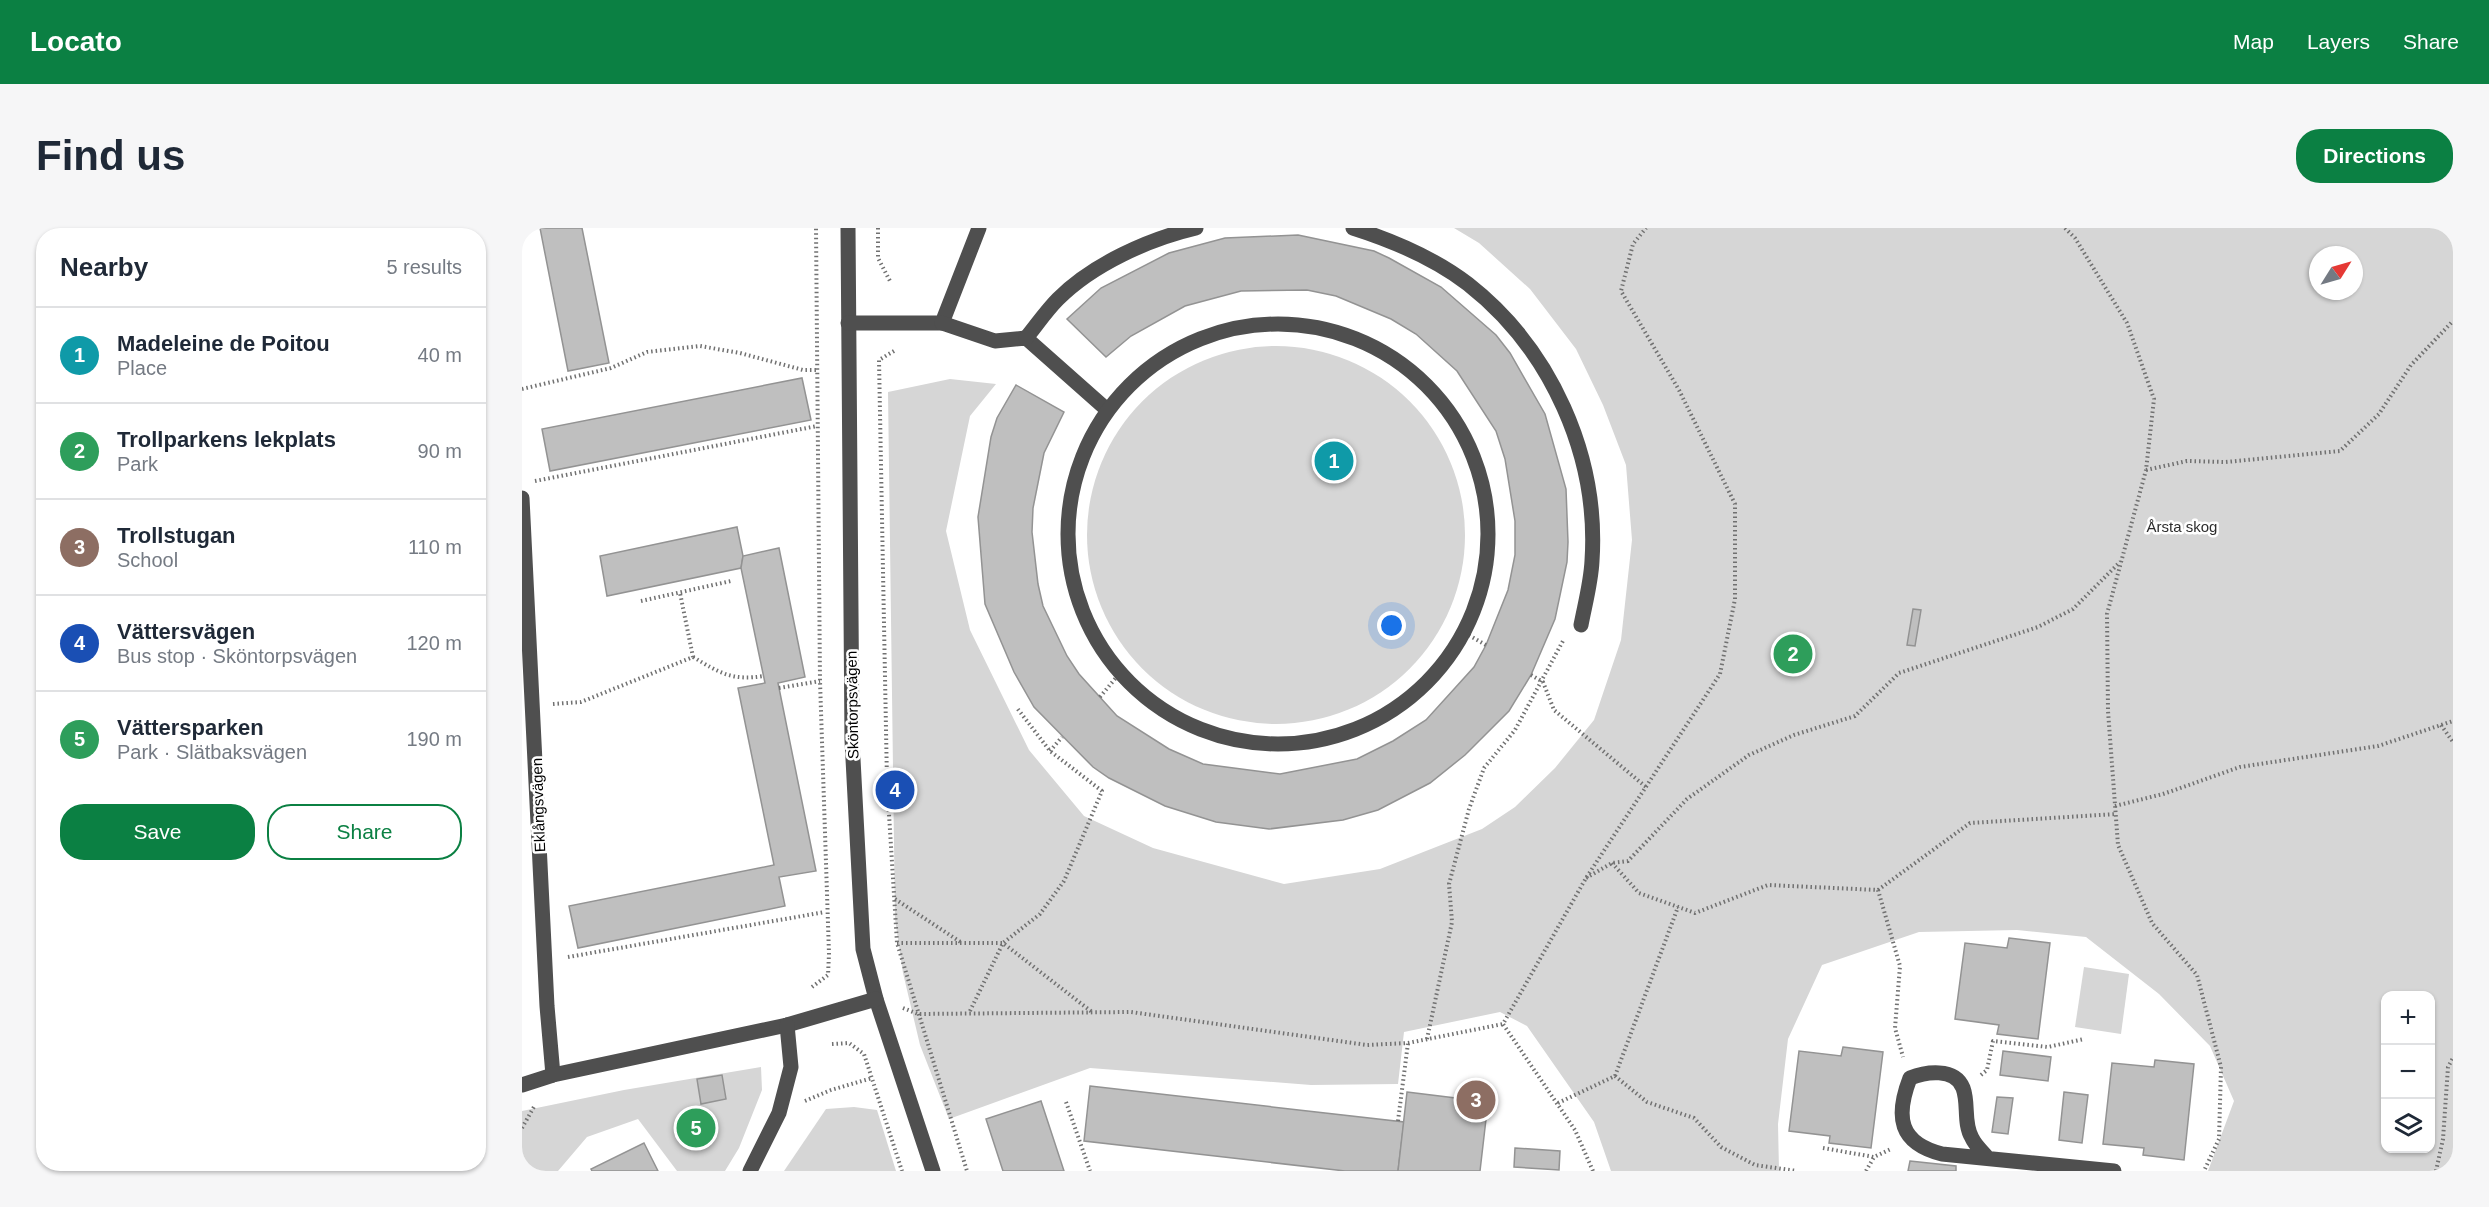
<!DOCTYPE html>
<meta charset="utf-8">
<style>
body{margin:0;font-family:Helvetica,sans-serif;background:#f6f6f7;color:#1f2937}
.controls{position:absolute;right:18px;bottom:18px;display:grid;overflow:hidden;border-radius:12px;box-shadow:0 2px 4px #0004}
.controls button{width:54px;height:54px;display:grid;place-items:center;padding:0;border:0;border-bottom:2px solid #e0e1e3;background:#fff;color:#1f2937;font:30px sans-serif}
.compass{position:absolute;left:1787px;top:18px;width:54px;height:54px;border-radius:50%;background:#fff;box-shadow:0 2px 4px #0004;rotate:53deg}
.you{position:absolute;left:870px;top:398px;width:21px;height:21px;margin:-15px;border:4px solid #fff;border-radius:50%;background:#1a73e8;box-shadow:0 0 0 9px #1a73e833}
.badge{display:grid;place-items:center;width:39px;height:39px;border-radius:50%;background:#0b8043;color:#fff;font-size:20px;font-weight:700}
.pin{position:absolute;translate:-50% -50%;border:3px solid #fff;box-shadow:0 2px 6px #0006}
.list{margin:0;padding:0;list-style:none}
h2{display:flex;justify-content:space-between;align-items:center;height:78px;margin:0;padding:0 24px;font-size:26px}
h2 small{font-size:20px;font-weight:400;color:#747a83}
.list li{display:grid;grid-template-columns:39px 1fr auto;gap:18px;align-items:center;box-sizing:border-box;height:96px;padding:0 24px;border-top:2px solid #e0e1e3}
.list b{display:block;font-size:22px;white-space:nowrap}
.list p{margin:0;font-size:20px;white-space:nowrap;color:#747a83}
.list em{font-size:20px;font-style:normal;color:#747a83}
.actions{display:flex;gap:12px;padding:18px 24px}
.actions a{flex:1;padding:14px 0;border:2px solid #0b8043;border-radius:24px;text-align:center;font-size:21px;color:#0b8043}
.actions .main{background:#0b8043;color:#fff}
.icon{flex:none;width:33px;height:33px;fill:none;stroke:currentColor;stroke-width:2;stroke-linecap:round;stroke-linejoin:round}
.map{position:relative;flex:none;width:1931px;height:943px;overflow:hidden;border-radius:24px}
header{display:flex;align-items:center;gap:36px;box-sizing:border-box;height:84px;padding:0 30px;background:#0b8043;color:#fff}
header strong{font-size:28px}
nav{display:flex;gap:33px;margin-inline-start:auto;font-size:21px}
.intro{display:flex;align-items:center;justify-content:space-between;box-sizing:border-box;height:144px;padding:0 36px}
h1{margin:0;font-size:42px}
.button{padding:15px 27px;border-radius:24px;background:#0b8043;color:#fff;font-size:21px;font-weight:700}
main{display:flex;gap:36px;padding:0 36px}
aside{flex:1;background:#fff;border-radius:24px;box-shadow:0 2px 4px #0004}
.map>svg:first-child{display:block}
.green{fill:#d6d6d6;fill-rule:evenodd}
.building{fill:#bfbfbf;stroke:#939393;stroke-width:1.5}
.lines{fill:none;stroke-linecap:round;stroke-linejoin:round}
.path{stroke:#717171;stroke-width:4;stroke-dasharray:1.5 3;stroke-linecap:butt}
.minor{stroke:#4f4f4f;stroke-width:15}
.labels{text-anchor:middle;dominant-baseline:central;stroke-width:5;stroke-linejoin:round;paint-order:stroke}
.park-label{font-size:15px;fill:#2d2d2d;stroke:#fff}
.street-label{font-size:15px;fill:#000;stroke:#fff}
</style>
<header>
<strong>Locato</strong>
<nav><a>Map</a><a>Layers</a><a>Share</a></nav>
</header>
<div class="intro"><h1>Find us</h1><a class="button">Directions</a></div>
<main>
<aside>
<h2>Nearby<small>5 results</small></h2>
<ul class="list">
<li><span class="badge" style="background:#0f9aa8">1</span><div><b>Madeleine de Poitou</b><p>Place</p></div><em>40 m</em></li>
<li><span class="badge" style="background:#2e9e5b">2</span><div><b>Trollparkens lekplats</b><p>Park</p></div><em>90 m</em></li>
<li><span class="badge" style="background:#8d6e63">3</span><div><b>Trollstugan</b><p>School</p></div><em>110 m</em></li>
<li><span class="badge" style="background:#1a4fb4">4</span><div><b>Vättersvägen</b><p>Bus stop · Sköntorpsvägen</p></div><em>120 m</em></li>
<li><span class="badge" style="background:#2e9e5b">5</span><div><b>Vättersparken</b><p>Park · Slätbaksvägen</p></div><em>190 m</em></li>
</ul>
<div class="actions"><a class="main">Save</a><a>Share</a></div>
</aside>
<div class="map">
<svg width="1931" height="943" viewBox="0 0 1931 943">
<rect width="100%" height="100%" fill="#fff"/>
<g class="green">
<path d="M932 0H1931V943H1686L1712 873 1688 818 1637 766 1564 709 1495 702 1397 704 1300 737 1266 811 1256 896 1257 943H1089L1072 894 1005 798 978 784 882 804 876 856 789 857 568 840 427 891 398 817 381 745 373 691 366 164 428 151 474 156 448 188 424 303 448 402 507 522 562 588 631 620 762 656 858 641 960 601 993 579 1033 540 1072 492 1099 412 1110 312 1104 237 1081 177 1054 121 1008 61 957 15ZM1796 27H1832V63H1796ZM1864 768H1908V920H1864Z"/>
<circle cx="754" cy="307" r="189"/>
<path d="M1562 739 1607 746 1599 806 1553 799Z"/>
<path d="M239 839 240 862 217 920 203 943H155L116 891 65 909 36 943H0V883L102 862Z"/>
<path d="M332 879 355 882 374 943H262L304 881Z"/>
</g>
<g class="building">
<path d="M18 0H60L87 135 46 143Z"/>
<path d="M776 7 852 23 867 30 919 59 974 107 988 125 1023 186 1044 261 1046 314 1045 334 1033 391 1009 447 987 483 943 527 908 555 856 582 821 592 747 601 694 594 643 578 587 550 571 539 512 479 492 444 463 376 456 289 469 209 475 190 494 157 542 184 522 225 511 280 510 304 516 356 521 378 545 428 557 446 595 488 647 521 681 536 758 546 835 531 871 513 904 492 952 439 964 417 986 362 993 327V293L983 231 974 203 935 143 894 106 869 91 814 68 785 62 719 63 663 78 609 108 584 129 545 91 579 60 647 25 703 10Z"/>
<path d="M280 150 289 192 28 243 20 201Z"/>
<path d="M215 299 221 328 219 340 85 368 78 328Z"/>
<path d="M257 320 283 449 256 455 294 643 257 649 263 678 56 720 47 678 252 637 216 460 243 455 219 340 221 328Z"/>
<path d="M1391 381 1399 382 1393 418 1385 417Z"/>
<path d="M1487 710 1528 715 1516 811 1475 806 1477 797 1433 791 1443 715 1485 720Z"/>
<path d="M1321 819 1361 824 1349 920 1307 915 1308 908 1267 903 1277 823 1319 828Z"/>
<path d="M1481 823 1529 829 1526 853 1478 847Z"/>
<path d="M1633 832 1672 836 1662 932 1621 927 1622 920 1581 916 1590 835 1632 839Z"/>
<path d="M200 847 204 871 179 876 175 851Z"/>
<path d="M568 858 882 894 876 943H823L562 913Z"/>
<path d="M885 864 966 874 958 943H876Z"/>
<path d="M1542 864 1566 867 1560 915 1537 912Z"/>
<path d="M1475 869 1491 870 1486 906 1470 904Z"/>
<path d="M519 873 542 943H481L464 891Z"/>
<path d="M122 915 136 943H70L69 941Z"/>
<path d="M993 920 1038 923 1037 942 992 939Z"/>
<path d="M1388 933 1434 938V943H1386Z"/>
</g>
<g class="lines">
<g class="path">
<path d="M356 0V30L369 55"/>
<path d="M1543 0 1553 10 1605 95 1632 171 1624 242 1585 386 1586 483 1596 617 1630 695 1675 747 1699 839 1697 911 1682 943"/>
<path d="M372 123 357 132 365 554 375 715 445 943"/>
<path d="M0 161 89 140 125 124 178 118 218 125 281 142H295"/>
<path d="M1624 242 1665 233 1704 234 1818 223 1857 186 1889 137 1931 93"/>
<path d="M13 253 295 198"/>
<path d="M119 373 209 353"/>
<path d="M943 405 964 417"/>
<path d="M171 429C198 445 210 453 242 448"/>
<path d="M1009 447 1021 454 1032 482 1124 559"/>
<path d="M257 460 298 453"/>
<path d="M578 469 597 446"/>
<path d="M31 476 59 474 171 429 158 365"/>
<path d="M1919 497 1931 514"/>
<path d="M528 523 540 509"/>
<path d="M1593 578 1641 566 1718 539 1856 518 1931 493"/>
<path d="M1090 635 1117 665 1173 685 1246 657 1356 662 1378 738 1373 800 1381 829"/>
<path d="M1064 650 1090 635 1106 633 1165 571 1227 527 1272 507 1333 488 1377 445 1516 399 1551 381 1598 334"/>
<path d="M1356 662 1448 595 1594 586"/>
<path d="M373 671 440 715"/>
<path d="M375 715H481L570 784"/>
<path d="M46 729 303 684"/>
<path d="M290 759 306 747 307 726 298 453 294 0"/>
<path d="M381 780 396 786 609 784 845 817 886 815 981 796"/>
<path d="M448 783 481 715 518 686 542 653 580 563 528 523 495 480"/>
<path d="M905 811 930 694 927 656 947 581 962 540 993 502 1042 411"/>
<path d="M310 816 327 815 342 826 380 943"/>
<path d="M1459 847 1465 842 1471 813 1526 819 1562 811"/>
<path d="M1093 848 1156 679"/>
<path d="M283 873 309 862 350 850"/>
<path d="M544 874 568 943"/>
<path d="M1036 875 1093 848 1125 874 1172 890 1199 919 1233 937 1275 943"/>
<path d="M876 893 886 815"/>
<path d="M0 900 13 877"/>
<path d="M1301 920 1352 929 1369 921"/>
<path d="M1071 943 1053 902 981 796 1064 650 1198 446 1213 371V276L1157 162 1099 63 1111 16 1124 0"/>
<path d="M1344 943 1352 929"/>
<path d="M1914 943 1921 911 1926 839 1931 830"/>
</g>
<g class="minor">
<path d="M326 0 330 512 341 721 354 771 411 943"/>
<path d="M831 0C872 13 912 30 946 56 1029 121 1077 228 1070 333 1069 354 1063 376 1059 397"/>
<path d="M326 95H420L457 0"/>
<path d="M420 95 473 113 504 110 583 180"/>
<circle cx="756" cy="306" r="210"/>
<path d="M504 110C514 98 524 83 536 71 571 36 627 11 674 0"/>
<path d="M0 270 25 778 31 847"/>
<path d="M0 857 31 847 265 797 354 771"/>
<path d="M1464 928C1460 923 1453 917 1450 910 1441 895 1447 876 1441 860 1433 839 1403 844 1388 850 1373 889 1377 915 1420 926L1592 943"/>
<path d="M228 943 257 885 269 839 265 797"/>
</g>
</g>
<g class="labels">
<g class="park-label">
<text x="1660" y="298">Årsta skog</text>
</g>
<g class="street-label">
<text transform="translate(330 477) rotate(-91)">Sköntorpsvägen</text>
<text transform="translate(16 577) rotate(-92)">Eklångsvägen</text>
</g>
</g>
</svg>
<div class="controls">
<button>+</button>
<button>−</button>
<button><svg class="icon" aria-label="layers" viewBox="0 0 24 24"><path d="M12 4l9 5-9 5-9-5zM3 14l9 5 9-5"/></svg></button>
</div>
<svg class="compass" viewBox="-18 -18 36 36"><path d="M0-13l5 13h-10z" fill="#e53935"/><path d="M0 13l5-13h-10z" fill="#747a83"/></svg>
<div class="you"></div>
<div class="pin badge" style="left:812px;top:233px;background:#0f9aa8">1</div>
<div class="pin badge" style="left:1271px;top:426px;background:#2e9e5b">2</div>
<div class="pin badge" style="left:954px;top:872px;background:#8d6e63">3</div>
<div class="pin badge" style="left:373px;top:562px;background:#1a4fb4">4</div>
<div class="pin badge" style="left:174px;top:900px;background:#2e9e5b">5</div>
</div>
</main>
